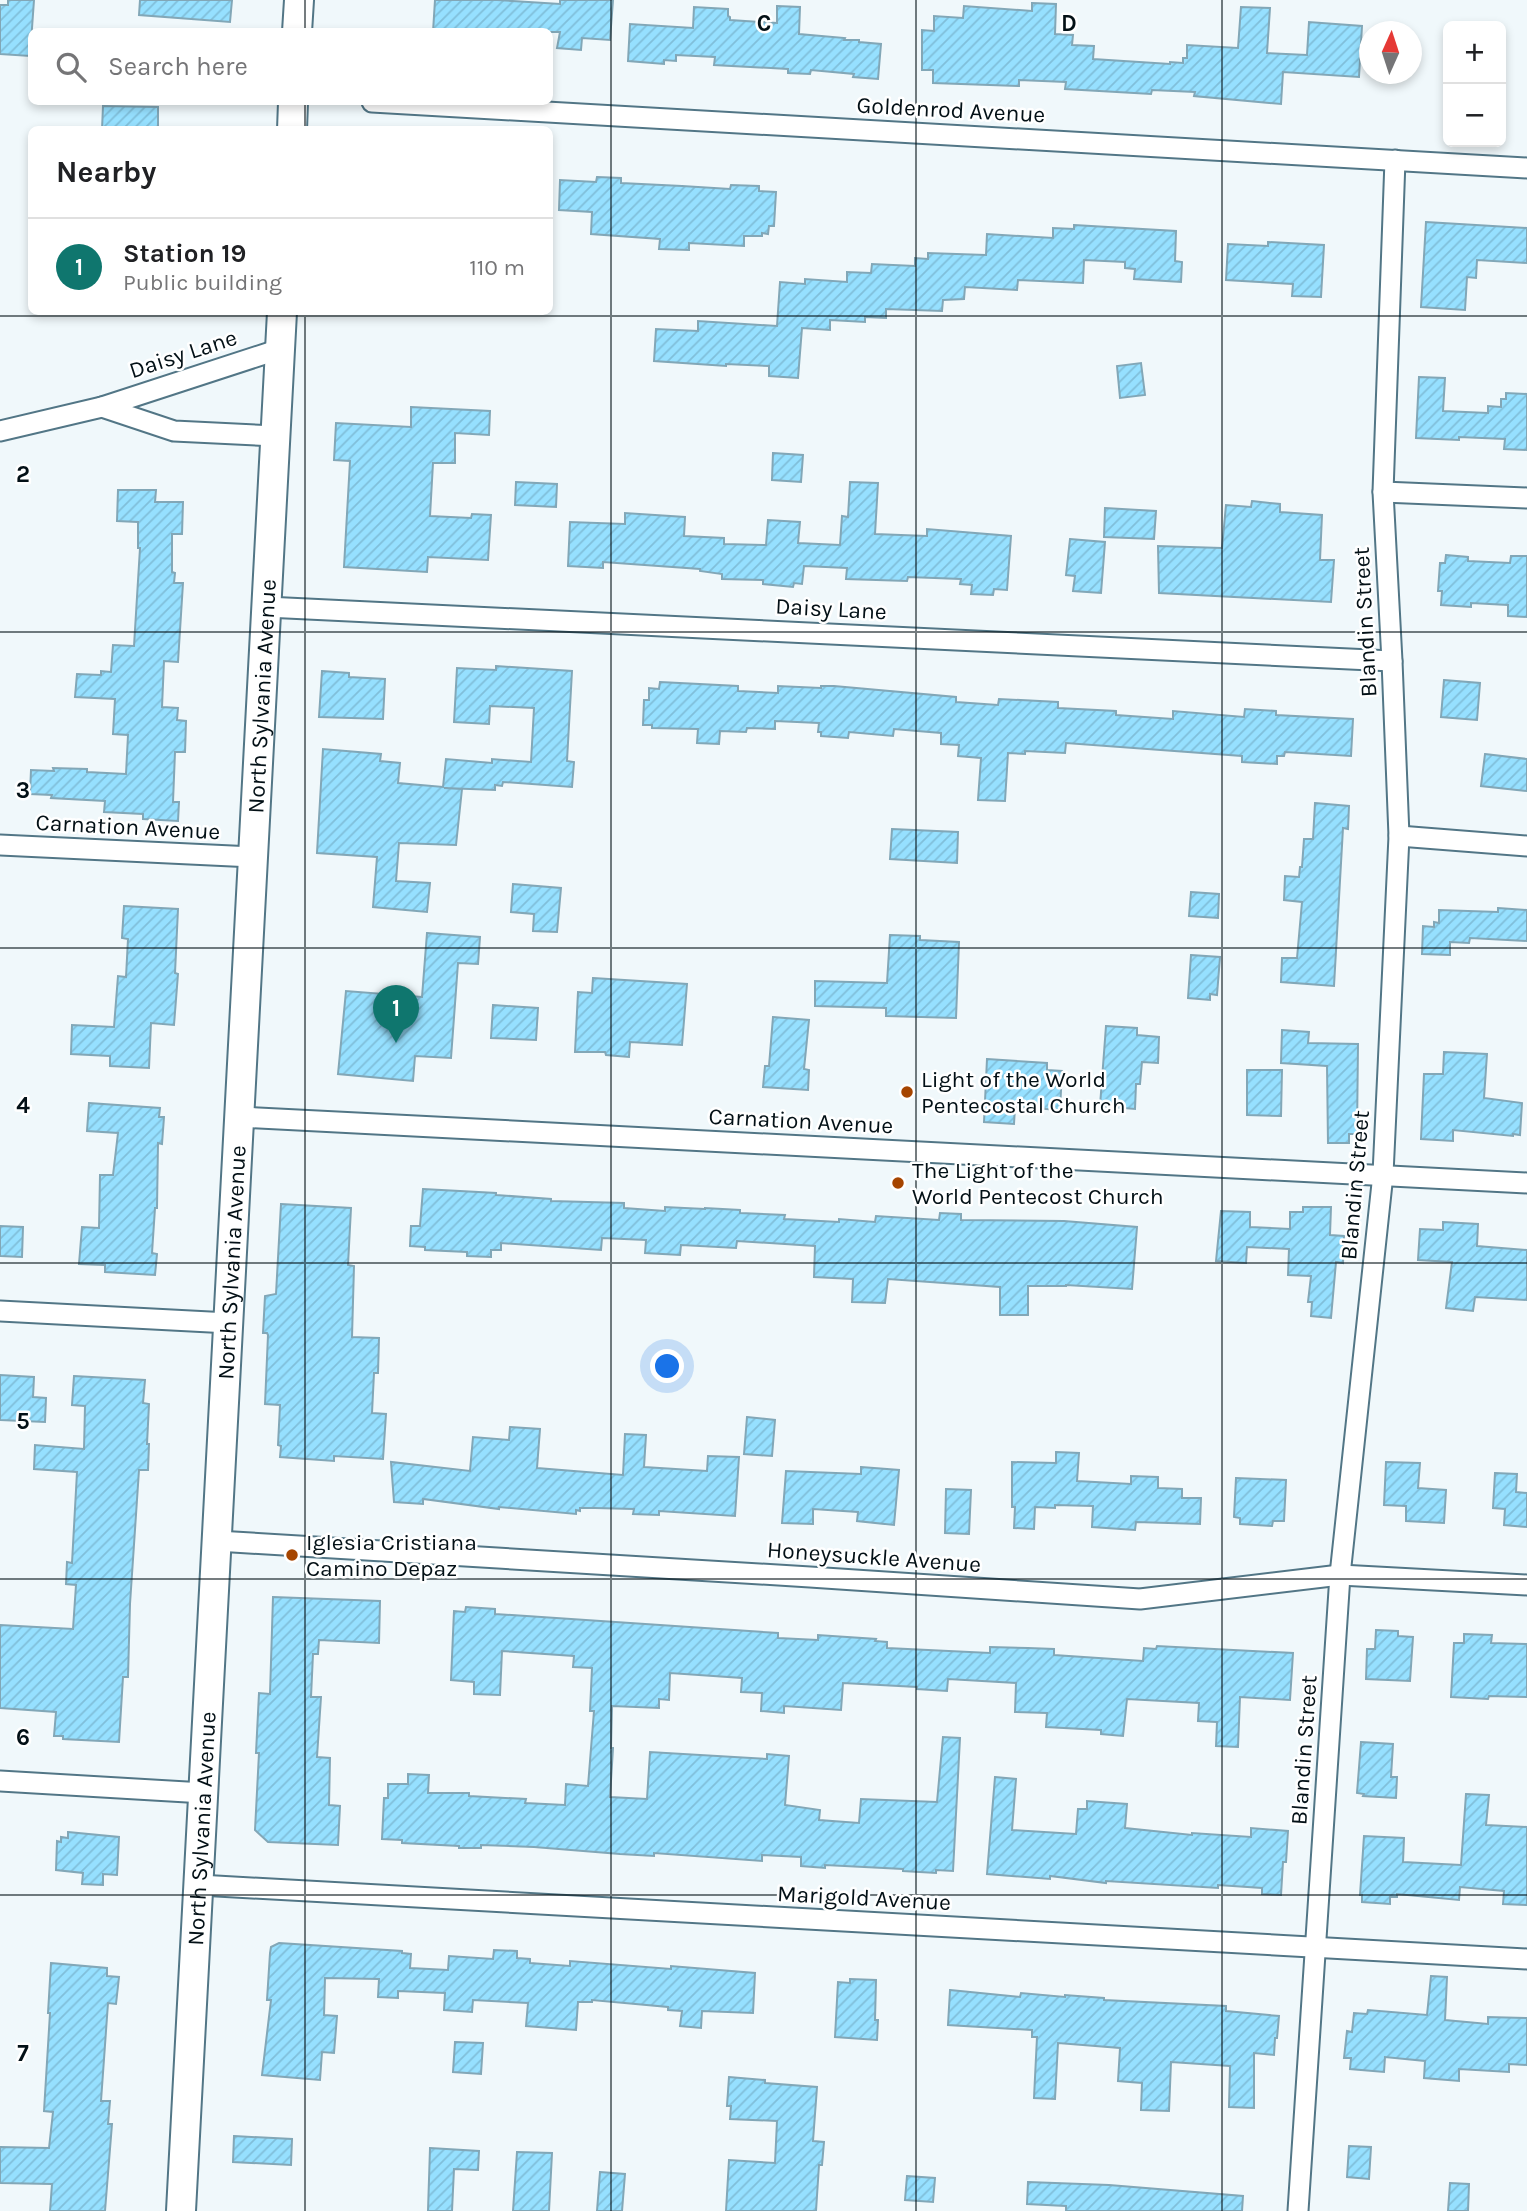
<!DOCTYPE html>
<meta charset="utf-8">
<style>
body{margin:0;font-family:Karla,sans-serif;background:#f2f2f2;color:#202124}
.controls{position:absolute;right:21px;top:21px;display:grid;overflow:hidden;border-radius:10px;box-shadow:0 4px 10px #0003}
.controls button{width:63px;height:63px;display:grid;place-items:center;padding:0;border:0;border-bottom:2px solid #e0e0e0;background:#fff;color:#202124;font:35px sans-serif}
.compass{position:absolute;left:1359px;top:21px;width:63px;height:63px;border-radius:50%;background:#fff;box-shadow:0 4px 10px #0003;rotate:3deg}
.you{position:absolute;left:668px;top:1367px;width:24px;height:24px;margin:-18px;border:5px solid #fff;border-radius:50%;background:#1a73e8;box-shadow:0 0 0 10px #1a73e833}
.badge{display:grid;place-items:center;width:46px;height:46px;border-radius:50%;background:#0f766e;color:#fff;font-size:23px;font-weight:700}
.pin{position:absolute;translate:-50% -58px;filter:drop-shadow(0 2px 4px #0008)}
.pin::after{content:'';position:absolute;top:37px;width:24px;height:21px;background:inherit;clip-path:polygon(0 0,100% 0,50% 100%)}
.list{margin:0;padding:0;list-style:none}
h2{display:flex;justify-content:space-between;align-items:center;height:91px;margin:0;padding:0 28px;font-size:30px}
h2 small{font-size:23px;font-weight:400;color:#757577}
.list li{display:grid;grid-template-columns:46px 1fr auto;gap:21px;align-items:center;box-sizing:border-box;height:98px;padding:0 28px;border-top:2px solid #e0e0e0}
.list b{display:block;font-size:26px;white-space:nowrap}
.list p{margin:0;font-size:23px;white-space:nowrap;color:#757577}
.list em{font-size:23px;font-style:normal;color:#757577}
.icon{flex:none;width:38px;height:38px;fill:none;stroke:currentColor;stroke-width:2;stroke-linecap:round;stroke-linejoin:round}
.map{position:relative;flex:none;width:1527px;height:2211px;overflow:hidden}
.search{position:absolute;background:#fff;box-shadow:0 4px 10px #0003;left:28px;top:28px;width:525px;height:77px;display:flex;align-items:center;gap:18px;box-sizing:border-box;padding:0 24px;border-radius:10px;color:#757577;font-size:26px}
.panel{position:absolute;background:#fff;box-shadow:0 4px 10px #0003;left:28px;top:126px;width:525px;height:189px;border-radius:10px}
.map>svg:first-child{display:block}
.building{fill:url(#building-hatch);stroke:#82a7b7;stroke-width:2}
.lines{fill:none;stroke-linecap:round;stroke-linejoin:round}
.minor-casing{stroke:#527686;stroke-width:23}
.secondary-casing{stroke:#527686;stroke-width:32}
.minor{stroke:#fff;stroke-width:19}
.secondary{stroke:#fff;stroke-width:28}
.grid{fill:none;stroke:#031016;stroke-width:2;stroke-opacity:0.55}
.poi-dot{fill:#a64500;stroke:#fff;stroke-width:2.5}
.labels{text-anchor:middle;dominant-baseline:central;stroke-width:5;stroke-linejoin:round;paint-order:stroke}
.street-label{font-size:23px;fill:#031016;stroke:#fff}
.poi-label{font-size:23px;fill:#031016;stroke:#fff;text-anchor:start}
.grid-label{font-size:23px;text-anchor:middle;font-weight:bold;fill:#031016;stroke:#fff;stroke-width:5;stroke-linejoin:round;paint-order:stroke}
</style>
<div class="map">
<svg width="1527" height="2211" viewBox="0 0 1527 2211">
<defs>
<pattern id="building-hatch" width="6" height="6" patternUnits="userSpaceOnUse" patternTransform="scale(1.75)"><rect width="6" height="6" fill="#96e0ff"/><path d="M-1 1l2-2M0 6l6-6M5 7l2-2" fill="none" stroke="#80bfda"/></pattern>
</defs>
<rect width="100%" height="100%" fill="#f0f8fb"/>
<g class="building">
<path d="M8 0H34L30 56 0 54V5H8Z"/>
<path d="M140 0H232L230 22 139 15Z"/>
<path d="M435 0H497L560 4V0H613L610 40 582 38 581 50 557 48 560 32H433Z"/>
<path d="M1032 3 1056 4 1055 34 1073 35 1072 45 1094 46 1093 59 1170 64V62L1183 63V58H1187V45L1238 48 1241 7 1270 8 1267 53 1307 55 1309 22 1362 26 1359 77 1283 72 1281 104 1194 96 1195 92 1152 90 1151 94 1065 89 1066 82 1019 80V86L933 83V70H922V30L934 31V16L963 18 964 6 1032 11Z"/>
<path d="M777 6 800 7 799 34 845 38 844 40H859V42L881 44 878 79 853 77 854 74 811 70 810 74 788 73V69L714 65 715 57 676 55V61L664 60V64L628 61 630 24 693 28 694 7 728 9V16L730 17V20L777 23Z"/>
<path d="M103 106 158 107V130H102Z"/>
<path d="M597 177 621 178V183L682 186 730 189 731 185 759 186V191L776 192 774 226H769L768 234 762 233V236H744V246L689 243V250L659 249 660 239 591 234 592 212 559 210 560 180 596 182Z"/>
<path d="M1426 222 1527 228V263L1477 260 1476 278 1467 277 1465 310 1421 307Z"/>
<path d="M1074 225 1176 231 1175 261 1182 262 1181 282 1134 279 1135 269 1125 268V262L1084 260 1083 283 1018 280 1017 290 965 287 964 299 943 300 942 311 886 309V318L865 317V322L830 320V330L802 328 798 378 769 376V366L726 364V366L654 361 656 329 698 331V321L777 326 780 282 805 284V279L847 282V272L871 273 872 264 915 266V258L928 259V253L986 255 987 234 1053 238V228L1074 229Z"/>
<path d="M1268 242 1324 245 1321 297 1292 296 1293 284 1226 280 1228 244 1268 246Z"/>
<path d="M1141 363 1145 395 1120 398 1117 366Z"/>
<path d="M1419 377 1445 378 1443 411 1488 413V406L1501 407V399H1506V393L1527 394V450L1504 449 1505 439 1459 437V440L1416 438Z"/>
<path d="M411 407 490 411 489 435 455 433V463H433L430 516 471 518 472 514 491 515 488 560 428 557 427 572 344 567 350 461 334 460 336 423 411 427Z"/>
<path d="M773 453 803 455 801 482 772 480Z"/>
<path d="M516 482 557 484 556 507 515 505Z"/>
<path d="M850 482 878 483 875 534 927 536V529L1011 536 1007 590 994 589 993 595 971 594 972 585 960 584 961 579 908 577 907 581 846 579 847 568 804 566 802 584 794 583 793 587 763 584V580L722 579V574L700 571V569L603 562V568L568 566 570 522 625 524V513L685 517 684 536 724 538V544L766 545 768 520 800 522 798 543 840 545 842 516 848 517Z"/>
<path d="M118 490H156L155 502H183L182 534H172V572L175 573 174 583H183L178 662 164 661 162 707 178 708 177 720 186 721 185 752H175L173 802H179L178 821 143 819V814L104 812 105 801 51 798 52 795 30 794 31 770 54 771 53 768 87 769V772L126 774 128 735 113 734 115 699 75 697 77 674 101 675V671L111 672 113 645 134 646 140 548H138V522L117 521Z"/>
<path d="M1252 501 1280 504V512L1322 515 1320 560H1334L1331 602 1159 593 1158 546 1222 548 1226 505 1251 507Z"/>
<path d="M1105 508 1156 511 1154 539 1104 537Z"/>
<path d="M1070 539 1105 542 1101 593 1073 591 1075 576 1066 575Z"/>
<path d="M1446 555 1468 557V561L1510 563 1511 556H1527V617L1508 616V605L1471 603V607L1441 605 1442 591H1438L1440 563H1445Z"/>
<path d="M496 666 572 671 567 761 574 762 572 787 503 782 502 786 495 785V790L444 788 462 789 456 845 399 843 396 881 430 883 427 912 373 907 377 857 317 853 323 749 381 754 380 761 400 763 398 783 443 787 446 759 492 763V759L531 762 534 708 490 706 489 724 454 722 457 668 496 670Z"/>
<path d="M322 671 349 673V677L385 679 383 719 319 717Z"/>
<path d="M1444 680 1480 683 1477 720 1441 717Z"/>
<path d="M660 682 738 686V691L778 693V686L821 688V686H834L956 697V702L998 705 999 699 1058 702V708L1116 711V715L1173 719V711L1244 717 1245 709 1276 711V715L1353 719 1351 756 1285 752 1284 756H1277V764L1242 762V756L1066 743 1065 753 1025 751V754L1008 753 1005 801 978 800 981 758 958 756 959 745 941 744V733L894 729 893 736 849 732 848 738 821 736V732H818L819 723 775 721V729L747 728 746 732 720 731 719 744 697 743 698 729 652 728V725H643L644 700H649V688L659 689Z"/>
<path d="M1485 754 1527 759V791L1481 786Z"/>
<path d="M1315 803 1349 806 1348 829 1343 828 1334 986 1281 982 1282 958H1297L1302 902 1284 900 1285 876 1299 877 1300 867H1302L1304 839H1313Z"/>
<path d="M892 829 958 832 957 863 890 859Z"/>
<path d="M513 884 561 888 557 932 533 931 534 914 511 912Z"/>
<path d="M1191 892 1219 894 1218 918 1189 916Z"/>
<path d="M124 906 178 909 175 973 178 974 174 1025 151 1023 149 1068 110 1066V1056L71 1054 72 1025 114 1027 118 976 126 977 128 939 122 938Z"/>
<path d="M1498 908 1527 910V941L1470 938 1469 943 1450 942V955L1422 954 1423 926 1434 927V922L1439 923V910L1498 912Z"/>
<path d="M427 933 480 937 478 964 458 963 451 1058 415 1056 413 1081 338 1074 346 991 422 997Z"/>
<path d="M890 935 920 936V940L959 942 956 1018 886 1016V1008L815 1006V981L887 983Z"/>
<path d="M1191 955 1220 957 1217 995 1210 994V1000L1188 998Z"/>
<path d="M593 978 687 984 682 1045 630 1042 629 1057 606 1055 605 1052H575L578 992 592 993Z"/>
<path d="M493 1005 538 1008 536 1040 491 1038Z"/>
<path d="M773 1017 809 1020 804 1069 809 1070 808 1090 763 1087 765 1066H769Z"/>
<path d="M1106 1026 1137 1028V1035L1159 1037 1158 1063 1142 1062 1140 1084H1136L1135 1109 1100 1106Z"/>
<path d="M1282 1030 1309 1032 1308 1043 1358 1044 1357 1134H1349V1143H1328L1327 1066 1281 1063Z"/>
<path d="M1444 1052 1487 1054 1484 1098 1522 1103 1520 1135 1513 1134V1136L1453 1130V1141L1421 1139 1424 1074H1443Z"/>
<path d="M987 1059 1047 1063V1070L1062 1071 1060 1110 1015 1107 1014 1124 984 1122Z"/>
<path d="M1247 1070H1282L1281 1116 1247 1115Z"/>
<path d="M89 1103 160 1108 159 1117H164L162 1144 158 1143 157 1208H155L152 1253 157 1254 155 1275 105 1272V1265L79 1264 82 1227 99 1228 100 1175H113L118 1133 87 1131Z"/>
<path d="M423 1189 496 1193V1195L551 1199V1201L624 1203V1208L665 1211V1207L705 1209V1208L740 1210V1213L785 1215 784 1219 839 1222V1219L875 1222 876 1216 939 1220 940 1213 961 1214V1220L1064 1221 1137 1227 1132 1289 1066 1285V1286H1028V1315H1000V1287L888 1279 885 1303 852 1302 853 1279 814 1277 815 1246 737 1241 736 1248 681 1245 680 1255 645 1253 646 1240 602 1238 601 1250 501 1243V1250H491V1257L467 1256V1252L425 1250V1247L410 1246 411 1226H420Z"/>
<path d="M281 1204 351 1208 348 1265 354 1266 352 1337 379 1338 378 1373H374L372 1413 386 1414 383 1459 334 1456V1461L280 1457 281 1446 278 1445 280 1405 265 1404 268 1335 267 1333H263L265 1296 276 1294Z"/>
<path d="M1303 1207H1331L1330 1235 1344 1236 1343 1263 1336 1262 1331 1318 1311 1316 1312 1302H1308L1311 1276 1288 1275 1289 1249 1247 1247 1246 1263 1216 1261 1221 1211 1250 1212V1227L1290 1229V1212H1303Z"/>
<path d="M1443 1222 1478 1224 1477 1246 1527 1250V1300L1475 1297 1473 1311 1446 1308 1452 1262 1418 1260 1420 1229 1443 1230Z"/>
<path d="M0 1226 23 1227 22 1257 0 1256Z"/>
<path d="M0 1375 34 1377 33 1397 46 1398 45 1422 0 1420Z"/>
<path d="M74 1376 145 1380 143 1403 149 1404 147 1444H149L148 1470H139L130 1604 128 1677H123L119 1742 63 1739V1736H54L56 1712 0 1708V1625L73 1629 76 1585 66 1584 67 1562 72 1563 77 1472 34 1469 35 1445 84 1449 85 1406 72 1405Z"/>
<path d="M747 1417 775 1420 772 1456 744 1454Z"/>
<path d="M510 1427 540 1429 537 1468 623 1475 625 1434 646 1435 644 1467 707 1471 708 1456 739 1457 735 1516 659 1511V1515L633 1514 634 1509 595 1508H580V1511L576 1510V1514L499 1507V1509L423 1499V1504L394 1502 391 1462 470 1471 473 1437 509 1440Z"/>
<path d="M1056 1452 1079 1453 1077 1481 1131 1484V1476L1158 1477V1488L1182 1489V1498H1201L1200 1524 1136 1522 1135 1530 1092 1527 1093 1506 1055 1505V1508L1035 1507 1034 1529 1014 1528 1015 1507H1012V1462L1056 1463Z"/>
<path d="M1386 1462 1420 1463 1418 1488 1446 1490 1444 1523 1406 1521V1506L1384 1505Z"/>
<path d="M861 1467 899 1470 894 1525 857 1521 858 1512 813 1509V1524L782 1523 786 1471 861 1474Z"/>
<path d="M1495 1473 1517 1474 1516 1492 1527 1493V1527L1504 1525 1505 1509 1493 1508Z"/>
<path d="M1236 1478 1286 1480 1284 1521H1273L1272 1526 1240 1524V1518L1234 1517Z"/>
<path d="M946 1489 971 1490 969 1534 945 1533Z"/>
<path d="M273 1597 380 1601 379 1643 319 1640 318 1654H313L311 1697H321L317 1757 330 1758 329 1805 340 1806 338 1845 268 1842 255 1830 259 1753H256L259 1693 270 1694Z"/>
<path d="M466 1607 495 1609V1614L778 1633V1638L818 1640V1635L876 1639 875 1641 887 1642V1648L990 1653V1647L1028 1648 1054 1649V1655L1143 1661 1144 1648 1156 1649 1157 1646 1293 1653 1290 1700 1240 1697 1238 1747 1216 1746 1217 1722 1198 1721 1199 1703 1127 1699 1123 1736 1101 1734V1730L1046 1727 1047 1713 1015 1712 1016 1683 948 1679 947 1691 917 1689V1687L843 1683 841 1710 784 1706V1713L761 1711 762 1693 741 1692 742 1678 670 1673 669 1700 659 1699V1708L612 1706 611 1748H613L610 1797 647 1799 650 1752 767 1759V1754L789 1756 785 1805 820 1810 819 1820 859 1823 861 1799 937 1802 943 1737 960 1738 953 1871 936 1870V1873L903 1871V1869L825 1865V1868L801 1866V1857L762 1855V1861L654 1853V1856L620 1854 534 1847 481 1845V1848H459V1846L402 1843V1840L382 1839 384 1798H388V1784H408V1774L429 1775 428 1793H469V1796L526 1799 525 1803 565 1805 566 1784 588 1786 594 1711H590L592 1668 573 1667 574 1656 502 1651 500 1695 474 1694V1682L451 1680 454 1611 465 1612Z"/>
<path d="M1376 1630 1398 1631V1636L1413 1637 1410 1681 1366 1679 1367 1649H1375Z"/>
<path d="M1464 1634 1492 1635 1491 1643 1527 1644V1697L1489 1696 1488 1699 1451 1697 1454 1643H1464Z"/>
<path d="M1361 1742 1393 1744 1391 1777H1397L1396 1798 1363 1796 1364 1794 1357 1793Z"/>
<path d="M995 1777 1016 1779 1012 1830 1076 1834 1078 1809H1087V1801L1127 1804 1125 1828 1192 1835V1833L1251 1837V1828L1288 1831 1286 1862H1283L1281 1895 1262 1894V1888L1218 1885V1888L1106 1881V1883L1050 1876V1879L987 1874Z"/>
<path d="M1466 1794 1489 1795 1486 1825 1527 1827V1905L1503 1904 1504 1891 1460 1887 1459 1900 1397 1894V1897H1390V1904L1362 1902V1895H1360L1364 1836 1404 1838 1403 1862 1461 1865Z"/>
<path d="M68 1832 119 1837 117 1875 103 1874V1885L82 1884 83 1873 56 1870 57 1841 61 1842V1837L68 1838Z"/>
<path d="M279 1943 402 1951V1953L411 1954 410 1968 448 1970 449 1956 493 1959 494 1950 517 1951V1958L530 1959V1963L570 1966V1961L671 1969V1966L755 1973 753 2013 702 2011 701 2028 680 2026 682 2011 668 2010V2007L592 2000V2002H578L576 2030 526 2026 528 2003 473 2000 472 2012 444 2010 445 1993 398 1991V1998L378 1997 379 1979 325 1978 324 2015 337 2016 334 2053 322 2052 320 2080 262 2075 271 2000H267L270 1953 271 1947Z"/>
<path d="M51 1963 107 1968V1976L119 1977 116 2004 108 2003 101 2101H110L108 2124H112L105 2211H50L52 2184 0 2183V2147L49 2148 53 2112 44 2111 50 2013H48Z"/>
<path d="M1431 1976 1447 1977 1445 2020 1488 2024V2017L1527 2018V2065L1509 2064V2072L1459 2069V2081L1424 2078 1425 2061 1385 2057 1384 2072 1350 2069 1351 2058H1344L1347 2031 1352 2032 1354 2013 1367 2014 1368 2010 1427 2015Z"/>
<path d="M850 1979 876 1980 875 2020H878L877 2040 835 2037 838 1982 850 1983Z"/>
<path d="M950 1990 1020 1997 1021 1993 1065 1997V1995L1104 1998V2000L1226 2006V2011L1279 2016 1277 2038H1275L1274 2055 1254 2053V2108L1229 2107 1230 2066 1171 2062 1169 2111 1141 2110 1142 2083 1118 2081 1120 2048 1058 2043 1055 2099 1034 2098 1037 2037H1032V2030L948 2025Z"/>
<path d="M455 2042 483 2043 481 2074 453 2072Z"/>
<path d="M729 2077 765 2080V2083L817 2087 813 2141 824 2142 822 2165H819L816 2211H726L729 2160 775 2163 777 2121 730 2119 731 2106H727Z"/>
<path d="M234 2136 292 2139 291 2165 233 2162Z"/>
<path d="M1349 2146 1371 2147 1369 2179 1347 2177Z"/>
<path d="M430 2148 479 2151 478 2170 454 2169 452 2211H428Z"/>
<path d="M517 2152 552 2153 549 2211H513Z"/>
<path d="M600 2172 625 2174 622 2211H597Z"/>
<path d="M907 2176 935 2178 933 2202 905 2200Z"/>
<path d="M1028 2182 1109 2185 1243 2196 1242 2211H1066V2206L1027 2204Z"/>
<path d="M1450 2183 1469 2184 1468 2211H1448Z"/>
</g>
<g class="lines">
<defs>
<g id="minor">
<path d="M372 102 1527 168"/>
<path d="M102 407 174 431 275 436"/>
<path d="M0 431 102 407 280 349"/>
<path d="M1383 492 1527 498"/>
<path d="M266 607 1392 661"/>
<path d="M1399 836 1527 846"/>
<path d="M0 845 253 857"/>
<path d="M239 1117 1527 1183"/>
<path d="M0 1311 229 1323"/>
<path d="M217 1541 810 1577 1140 1599 1340 1575 1527 1585"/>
<path d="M0 1781 204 1793"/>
<path d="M199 1885 1527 1959"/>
<path d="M1298 2211 1340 1575 1383 1174 1399 836 1392 661 1383 492 1395 160"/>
</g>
<g id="secondary">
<path d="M297 32 299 0"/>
<path d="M292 130 293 102"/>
<path id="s1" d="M181 2211 282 312"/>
</g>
</defs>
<use href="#minor" class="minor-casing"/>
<use href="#secondary" class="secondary-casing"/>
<use href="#minor" class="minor"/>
<use href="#secondary" class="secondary"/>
</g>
<path class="grid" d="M305 0V32M611 0V2211M916 0V2211M1222 0V2211M305 102V130M305 312V2211M0 316H1527M0 632H1527M0 948H1527M0 1263H1527M0 1579H1527M0 1895H1527"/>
<g class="poi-dot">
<circle cx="907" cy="1092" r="7"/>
<circle cx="898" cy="1183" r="7"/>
<circle cx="292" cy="1555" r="7"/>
</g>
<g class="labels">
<g class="street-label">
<text transform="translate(951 110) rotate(3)">Goldenrod Avenue</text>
<text transform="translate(183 354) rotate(-18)">Daisy Lane</text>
<text transform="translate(831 609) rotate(3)">Daisy Lane</text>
<text transform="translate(1365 622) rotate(-93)">Blandin Street</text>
<text stroke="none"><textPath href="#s1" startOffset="1517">North Sylvania Avenue</textPath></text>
<text transform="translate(128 827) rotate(3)">Carnation Avenue</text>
<text transform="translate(801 1121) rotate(3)">Carnation Avenue</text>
<text transform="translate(1355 1185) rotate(-85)">Blandin Street</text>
<text stroke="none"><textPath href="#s1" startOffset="950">North Sylvania Avenue</textPath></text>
<text transform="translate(874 1557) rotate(4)">Honeysuckle Avenue</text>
<text transform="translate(1304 1750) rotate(-86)">Blandin Street</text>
<text stroke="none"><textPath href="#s1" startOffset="383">North Sylvania Avenue</textPath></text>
<text transform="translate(864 1898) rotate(3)">Marigold Avenue</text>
</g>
<g class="poi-label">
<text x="921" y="1079">Light of the World<tspan x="921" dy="26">Pentecostal Church</tspan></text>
<text x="912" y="1170">The Light of the<tspan x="912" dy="26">World Pentecost Church</tspan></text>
<text x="306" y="1542">Iglesia Cristiana<tspan x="306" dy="26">Camino Depaz</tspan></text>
</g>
</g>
<g class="grid-label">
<text x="764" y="31">C</text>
<text x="1069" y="31">D</text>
<text x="23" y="482">2</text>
<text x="23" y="798">3</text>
<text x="23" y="1113">4</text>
<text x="23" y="1429">5</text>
<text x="23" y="1745">6</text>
<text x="23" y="2061">7</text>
</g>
</svg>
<div class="controls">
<button>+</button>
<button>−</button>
</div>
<svg class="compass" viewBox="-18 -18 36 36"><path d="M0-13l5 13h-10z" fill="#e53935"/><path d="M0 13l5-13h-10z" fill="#757577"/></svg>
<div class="you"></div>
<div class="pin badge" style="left:396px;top:1043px">1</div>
<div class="search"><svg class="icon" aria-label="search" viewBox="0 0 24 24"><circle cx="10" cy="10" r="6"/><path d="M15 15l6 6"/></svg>Search here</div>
<section class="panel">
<h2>Nearby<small></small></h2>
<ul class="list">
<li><span class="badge">1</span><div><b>Station 19</b><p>Public building</p></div><em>110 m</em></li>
</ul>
</section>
</div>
